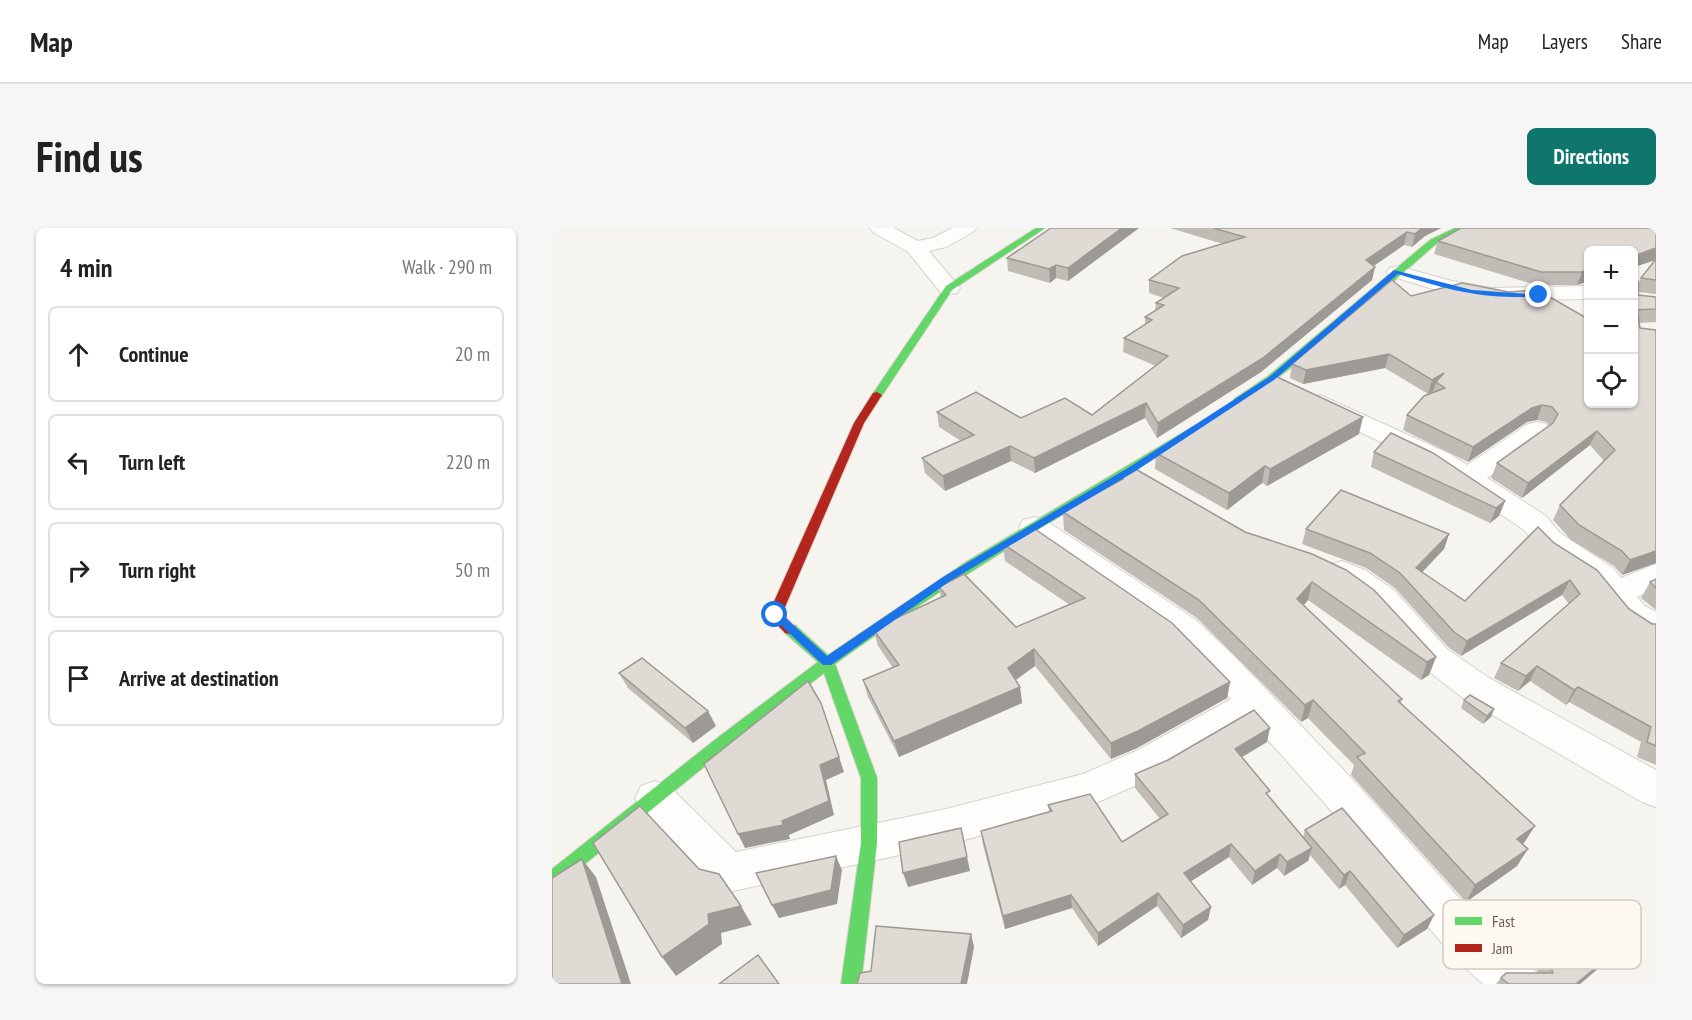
<!DOCTYPE html>
<meta charset="utf-8">
<style>
body{margin:0;font-family:"PT Sans Narrow",sans-serif;background:#f6f6f6;color:#222}
.controls{position:absolute;right:18px;top:18px;display:grid;overflow:hidden;border-radius:9px;box-shadow:0 2px 4px #0004}
.controls button{width:54px;height:54px;display:grid;place-items:center;padding:0;border:0;border-bottom:2px solid #e0e0e0;background:#fff;color:#222;font:30px sans-serif}
.stop{position:absolute;width:18px;height:18px;margin:-14px;border:4px solid #1a73e8;border-radius:50%;background:#fff}
.stop.end{background:#1a73e8;border-color:#fff;box-shadow:0 2px 6px #0008}
.list{margin:0;padding:0;list-style:none}
h2{display:flex;justify-content:space-between;align-items:center;height:78px;margin:0;padding:0 24px;font-size:26px}
h2 small{font-size:20px;font-weight:400;color:#767676}
.list li{display:grid;grid-template-columns:39px 1fr auto;gap:18px;align-items:center;box-sizing:border-box;height:96px;margin:0 12px 12px;padding:0 12px;border:2px solid #e0e0e0;border-radius:9px}
.list b{display:block;font-size:22px;white-space:nowrap}
.list em{font-size:20px;font-style:normal;color:#767676}
.icon{flex:none;width:33px;height:33px;fill:none;stroke:currentColor;stroke-width:2;stroke-linecap:round;stroke-linejoin:round}
.map{position:relative;flex:none;width:1104px;height:756px;overflow:hidden;border-radius:9px}
header{display:flex;align-items:center;gap:36px;box-sizing:border-box;height:84px;padding:0 30px;background:#fff;border-bottom:2px solid #e0e0e0}
header strong{font-size:28px}
nav{display:flex;gap:33px;margin-inline-start:auto;font-size:21px}
.intro{display:flex;align-items:center;justify-content:space-between;box-sizing:border-box;height:144px;padding:0 36px}
h1{margin:0;font-size:42px}
.button{padding:15px 27px;border-radius:9px;background:#0f766e;color:#fff;font-size:21px;font-weight:700}
main{display:flex;gap:36px;padding:0 36px}
aside{flex:1;background:#fff;border-radius:9px;box-shadow:0 2px 4px #0004}
.map>svg:first-child{display:block}
.lines{fill:none;stroke-linecap:round;stroke-linejoin:round}
.street-casing{stroke:#d6d1cc;stroke-width:2}
.fast-casing{stroke:#d4d0c9;stroke-width:2}
.jam-casing{stroke:#d4d0c9;stroke-width:2}
.street{fill:#fefdfc;fill-rule:evenodd}
.fast{fill:#63d668;fill-rule:evenodd}
.jam{fill:#b3261e;fill-rule:evenodd}
.wall{fill:#c1bbb6}
.shaded-wall{fill:#9d9994}
.building{fill:#e0dad4;stroke:#9d9994;stroke-width:1.5}
.route{fill:#1a73e8}
.key{fill:#fdf9f1;stroke:#d4cac1;stroke-width:1.5}
.key-label{font-size:16px;fill:#735d51}
</style>
<header>
<strong>Map</strong>
<nav><a>Map</a><a>Layers</a><a>Share</a></nav>
</header>
<div class="intro"><h1>Find us</h1><a class="button">Directions</a></div>
<main>
<aside>
<h2>4 min<small>Walk · 290 m</small></h2>
<ul class="list">
<li><svg class="icon" aria-label="ahead" viewBox="0 0 24 24"><path d="M12 20V5M6 11l6-6 6 6"/></svg><div><b>Continue</b></div><em>20 m</em></li>
<li><svg class="icon" aria-label="left" viewBox="0 0 24 24"><path d="M17 20v-9H6M10 6l-5 5 5 5"/></svg><div><b>Turn left</b></div><em>220 m</em></li>
<li><svg class="icon" aria-label="right" viewBox="0 0 24 24"><path d="M7 20v-9h11M14 6l5 5-5 5"/></svg><div><b>Turn right</b></div><em>50 m</em></li>
<li><svg class="icon" aria-label="arrive" viewBox="0 0 24 24"><path d="M6 21V4h12l-3 4 3 4H6"/></svg><div><b>Arrive at destination</b></div></li>
</ul>
</aside>
<div class="map">
<svg width="1104" height="756" viewBox="0 0 1104 756">
<rect width="100%" height="100%" fill="#f6f4ee"/>
<g class="lines">
<defs>
<g id="street">
<path d="M318 0H342L366 13 381 10 400 0H424L421 4 394 19 377 23 408 60 405 65 397 66 389 65 356 24 321 4Z"/>
<path d="M845 38 900 53 939 60 1036 58V71L939 73 898 66 838 48 834 44 838 40Z"/>
<path d="M768 167 898 226 915 237 976 196 985 194 994 196 998 202 994 208 935 250 994 288 1008 305 1061 340 1069 350 1104 336V360L1085 369 1093 378 1104 384V412L1092 409 1069 394 1039 356 986 319 972 302 878 238 759 180 755 175 759 170Z"/>
<path d="M482 289 493 292 644 392 682 428 803 554 937 703 982 740 989 756H931L905 733 775 578 700 494 614 544 537 578 394 617 176 664 161 659 89 582 83 570 89 558 103 553 117 558 184 624 394 581 531 546 586 522 679 471 620 410 471 306 467 299 471 292Z"/>
<path d="M790 333 813 342 842 362 895 421 937 450 1104 542V579L1090 574 911 470 871 439 818 378 779 352 774 344 779 336Z"/>
</g>
<g id="fast">
<path d="M484 0H493L400 62 329 169H321L320 167 394 58Z"/>
<path d="M903 0H913L884 16C858 38 703 179 682 175V171L715 149 878 12Z"/>
<path d="M642 198 647 201 646 203C524 280 399 351 283 436L325 550V615L309 756H289L309 615V550L272 445 175 520 6 658 0 660V641L164 511 266 434 233 405 231 401 233 397H243L276 427 414 334Z"/>
</g>
<path id="jam" d="M325 164 330 167 312 195 230 386 245 401 238 406 233 405 216 387 302 195 321 165Z"/>
</defs>
<use href="#street" class="street-casing"/>
<use href="#fast" class="fast-casing"/>
<use href="#jam" class="jam-casing"/>
<use href="#street" class="street"/>
<use href="#fast" class="fast"/>
<use href="#jam" class="jam"/>
</g>
<g class="wall">
<path d="M499 0H587L516 53 504 50 498 55 456 43 455 30Z"/>
<path d="M618 0H889L873 8 860 19 852 17 822 38 823 39 820 52 709 144 605 210 593 190 483 245 459 233 393 263 373 245 370 230 409 213 387 199 385 184 469 190 540 187 604 138 571 124 572 110 593 97V89L603 83 604 75 612 70 597 65V52L671 16Z"/>
<path d="M1104 0V66L1086 64V67L1104 69V94L1087 95 1104 335 1070 347 1062 338 1019 312 1001 292 1008 277 1052 233 1038 217 970 270 939 250 945 235 998 198 994 194 985 192 975 194 916 234 851 202 855 187 876 166 833 140 751 156 738 150 740 136 859 68 1082 176V59L1086 57 1089 50 1103 32 1025 57H984L882 26 886 13Z"/>
<path d="M807 206 715 258 710 255 675 282 603 241 604 225Z"/>
<path d="M822 224 953 273 947 288 938 295 819 239Z"/>
<path d="M580 239 884 429 877 447 869 452 756 372 752 377 850 471 849 475 972 615 970 616 965 638 914 674 799 547 802 537 756 490 749 494 645 390 512 302 511 284 566 253V247Z"/>
<path d="M754 301 897 306 892 321 870 344 913 373 1002 315 1077 381 1100 396H1104V537L1085 529 1089 514 1017 474 1014 477 978 453 966 463 942 450 949 435 1017 376 1010 367 909 428 896 419 843 360 814 340 750 316Z"/>
<path d="M451 316 678 454 675 470 585 520 559 531 483 438 464 452 468 459 470 475 347 529 316 469 311 452 341 440 326 418 321 401 389 370 387 359 464 399 518 377 453 333Z"/>
<path d="M1104 351V382L1089 370 1098 354Z"/>
<path d="M67 445 164 498 141 515 76 460Z"/>
<path d="M912 472 942 481 939 489 931 496 909 480Z"/>
<path d="M715 514 690 529 717 569 751 609 753 602 882 687 875 701 845 720 793 657 787 661 758 627 756 633 732 648 725 640 700 657 677 629 638 654 659 679 656 692 629 710 605 678 546 718 520 680 453 701 431 617 429 603 497 584 496 577 570 614 608 591 583 560V546Z"/>
<path d="M987 720H1067L1055 733 1028 756H944L949 750 986 745 984 739 977 733Z"/>
</g>
<g class="shaded-wall">
<path d="M570 0H587L516 53V40Z"/>
<path d="M870 0H889L873 8 860 19 863 6Z"/>
<path d="M855 4 852 17 811 45 814 32Z"/>
<path d="M1104 20V32L1082 39V28Z"/>
<path d="M504 37V50L498 55 497 41Z"/>
<path d="M823 39 820 52 709 144 605 210 606 195Z"/>
<path d="M1036 42V53L1025 57 1030 44Z"/>
<path d="M837 126 833 140 751 156 754 142Z"/>
<path d="M892 145 884 154 881 163 876 166 880 152Z"/>
<path d="M594 175 593 190 483 245 482 230Z"/>
<path d="M990 177 985 192 975 194 916 234 921 219 980 180Z"/>
<path d="M811 189 807 206 715 258 718 241Z"/>
<path d="M1045 203 1038 217 970 270 976 255Z"/>
<path d="M458 218 459 233 393 263 391 248Z"/>
<path d="M713 238 710 255 675 282 677 265Z"/>
<path d="M953 273 947 288 938 295 944 280Z"/>
<path d="M897 306 892 321 859 356 864 340Z"/>
<path d="M1104 323V335L1070 347 1078 332Z"/>
<path d="M1018 352 1010 367 909 428 915 413Z"/>
<path d="M760 354 756 372 742 389 745 371Z"/>
<path d="M482 421 483 438 458 456 456 440Z"/>
<path d="M884 429 877 447 869 452 875 434Z"/>
<path d="M985 438 978 453 966 463 974 448Z"/>
<path d="M678 454 675 470 585 520 559 531V515Z"/>
<path d="M468 459 470 475 347 529 342 513Z"/>
<path d="M1026 459 1017 474 1014 477 1022 462Z"/>
<path d="M761 472 756 490 749 494 753 477Z"/>
<path d="M269 475 292 544 274 552 282 587 237 607 238 611 193 620 186 606 230 593 268 537Z"/>
<path d="M942 481 939 489 931 496 935 488Z"/>
<path d="M156 483 164 498 141 515 133 500Z"/>
<path d="M718 500 715 514 680 535 683 521Z"/>
<path d="M983 598 972 615 954 627 965 611Z"/>
<path d="M679 616 677 629 630 659 632 645Z"/>
<path d="M760 620 756 633 732 648 735 634Z"/>
<path d="M976 621 965 638 914 674 923 657Z"/>
<path d="M728 626 725 640 700 657 703 643Z"/>
<path d="M284 628 290 642 285 676 227 690 220 677Z"/>
<path d="M415 629 418 643 356 659 351 645Z"/>
<path d="M30 631 44 649 79 756H70Z"/>
<path d="M798 643 793 657 787 661 792 647Z"/>
<path d="M606 665 605 678 546 718V705Z"/>
<path d="M519 667 520 680 453 701 451 688Z"/>
<path d="M189 678 200 697 169 705 170 716 124 748 110 729 156 686Z"/>
<path d="M659 679 656 692 629 710 631 697Z"/>
<path d="M882 687 875 701 845 720 852 707Z"/>
<path d="M419 706 422 719 415 756H409Z"/>
<path d="M1067 720 1055 733 1028 756H1024Z"/>
</g>
<g class="building">
<path d="M499 0H570L516 40 504 37 497 41 455 30Z"/>
<path d="M661 0H870L863 6 855 4 814 32 823 39 711 130 606 195 594 175 482 230 458 218 391 248 370 230 422 207 385 184 424 164 469 190 513 170 540 187 616 128 572 110 600 92 593 89 612 77 604 75 627 60 597 52 630 28 693 9Z"/>
<path d="M909 0H1104V20L1082 28V22H1036V42L1030 44H989L886 13Z"/>
<path d="M1104 31V52L1089 50Z"/>
<path d="M840 52 859 68 910 55 957 64 986 62 1036 91V176H1082V87L1086 88 1088 100 1104 102V323L1078 332 1070 323 1027 297 1008 277 1063 222 1045 203 976 255 945 235 1001 195 1006 186 1000 179 990 177 980 180 921 219 855 187 872 168 893 160 884 154 892 145 880 152 837 126 754 142 740 136Z"/>
<path d="M1086 54V67L1104 69V81L1082 82V59Z"/>
<path d="M723 148 811 189 718 241 713 238 677 265 604 225Z"/>
<path d="M839 205 881 225 953 273 944 280 822 224Z"/>
<path d="M580 239 693 304 760 326 794 342 822 362 884 429 875 434 760 354 745 371 850 471 846 473 983 598 965 611 976 621 923 657 805 529 813 525 761 472 753 477 647 372 511 284 571 251 566 247Z"/>
<path d="M789 262 897 306 864 340 913 373 986 299 1002 315 1045 342 1077 381 1100 396H1104V518L1095 514 1099 499 1026 459 1022 462 985 438 974 448 949 435 1028 366 1018 352 915 413 902 404 848 345 818 325 754 301Z"/>
<path d="M480 299 620 395 678 454 586 503 559 515 482 421 456 440 468 459 342 513 311 452 347 437 321 401 394 367 387 359 412 346 464 399 533 370 451 316Z"/>
<path d="M1104 351V360L1098 354Z"/>
<path d="M90 430 156 483 133 500 67 445Z"/>
<path d="M256 453 269 475 287 529 268 537 277 573 230 593 231 597 186 606 152 536Z"/>
<path d="M918 467 942 481 935 488 912 472Z"/>
<path d="M702 482 718 500 683 521 718 563 714 565 760 620 735 634 728 626 703 643 679 616 632 645 659 679 631 697 606 665 546 705 519 667 451 688 429 603 500 583 496 577 538 566 570 614 616 586 583 546 616 532Z"/>
<path d="M88 578 147 641 167 646 189 678 156 686 157 696 110 729 41 615Z"/>
<path d="M790 580 882 687 852 707 798 643 792 647 753 602Z"/>
<path d="M409 600 415 629 351 645 347 614Z"/>
<path d="M284 628 279 662 220 677 204 645Z"/>
<path d="M30 631 70 756H0V650Z"/>
<path d="M1030 686 1067 720 1024 756H957L949 750 954 745H1001L994 726 987 720Z"/>
<path d="M324 698 419 706 409 756H305L308 745 319 743Z"/>
<path d="M206 727 227 756H167Z"/>
</g>
<path class="route" d="M842 42 920 62 990 67C984 70 975 69 967 69 925 70 886 59 846 46L722 152 582 244 398 353 279 437H271L218 387 223 383 227 384 275 428 391 349 576 240 717 149Z"/>
<rect x="891" y="672" width="198" height="69" rx="9" class="key"/>
<rect x="903" y="689" width="27" height="8" fill="#63d668"/>
<rect x="903" y="716" width="27" height="8" fill="#b3261e"/>
<g class="key-label">
<text x="940" y="699">Fast</text>
<text x="940" y="726">Jam</text>
</g>
</svg>
<div class="controls">
<button>+</button>
<button>−</button>
<button><svg class="icon" aria-label="locate" viewBox="0 0 24 24"><circle cx="12" cy="12" r="6"/><path d="M12 2v4M12 18v4M2 12h4M18 12h4"/></svg></button>
</div>
<div class="stop" style="left:223px;top:387px"></div>
<div class="stop end" style="left:987px;top:67px"></div>
</div>
</main>
